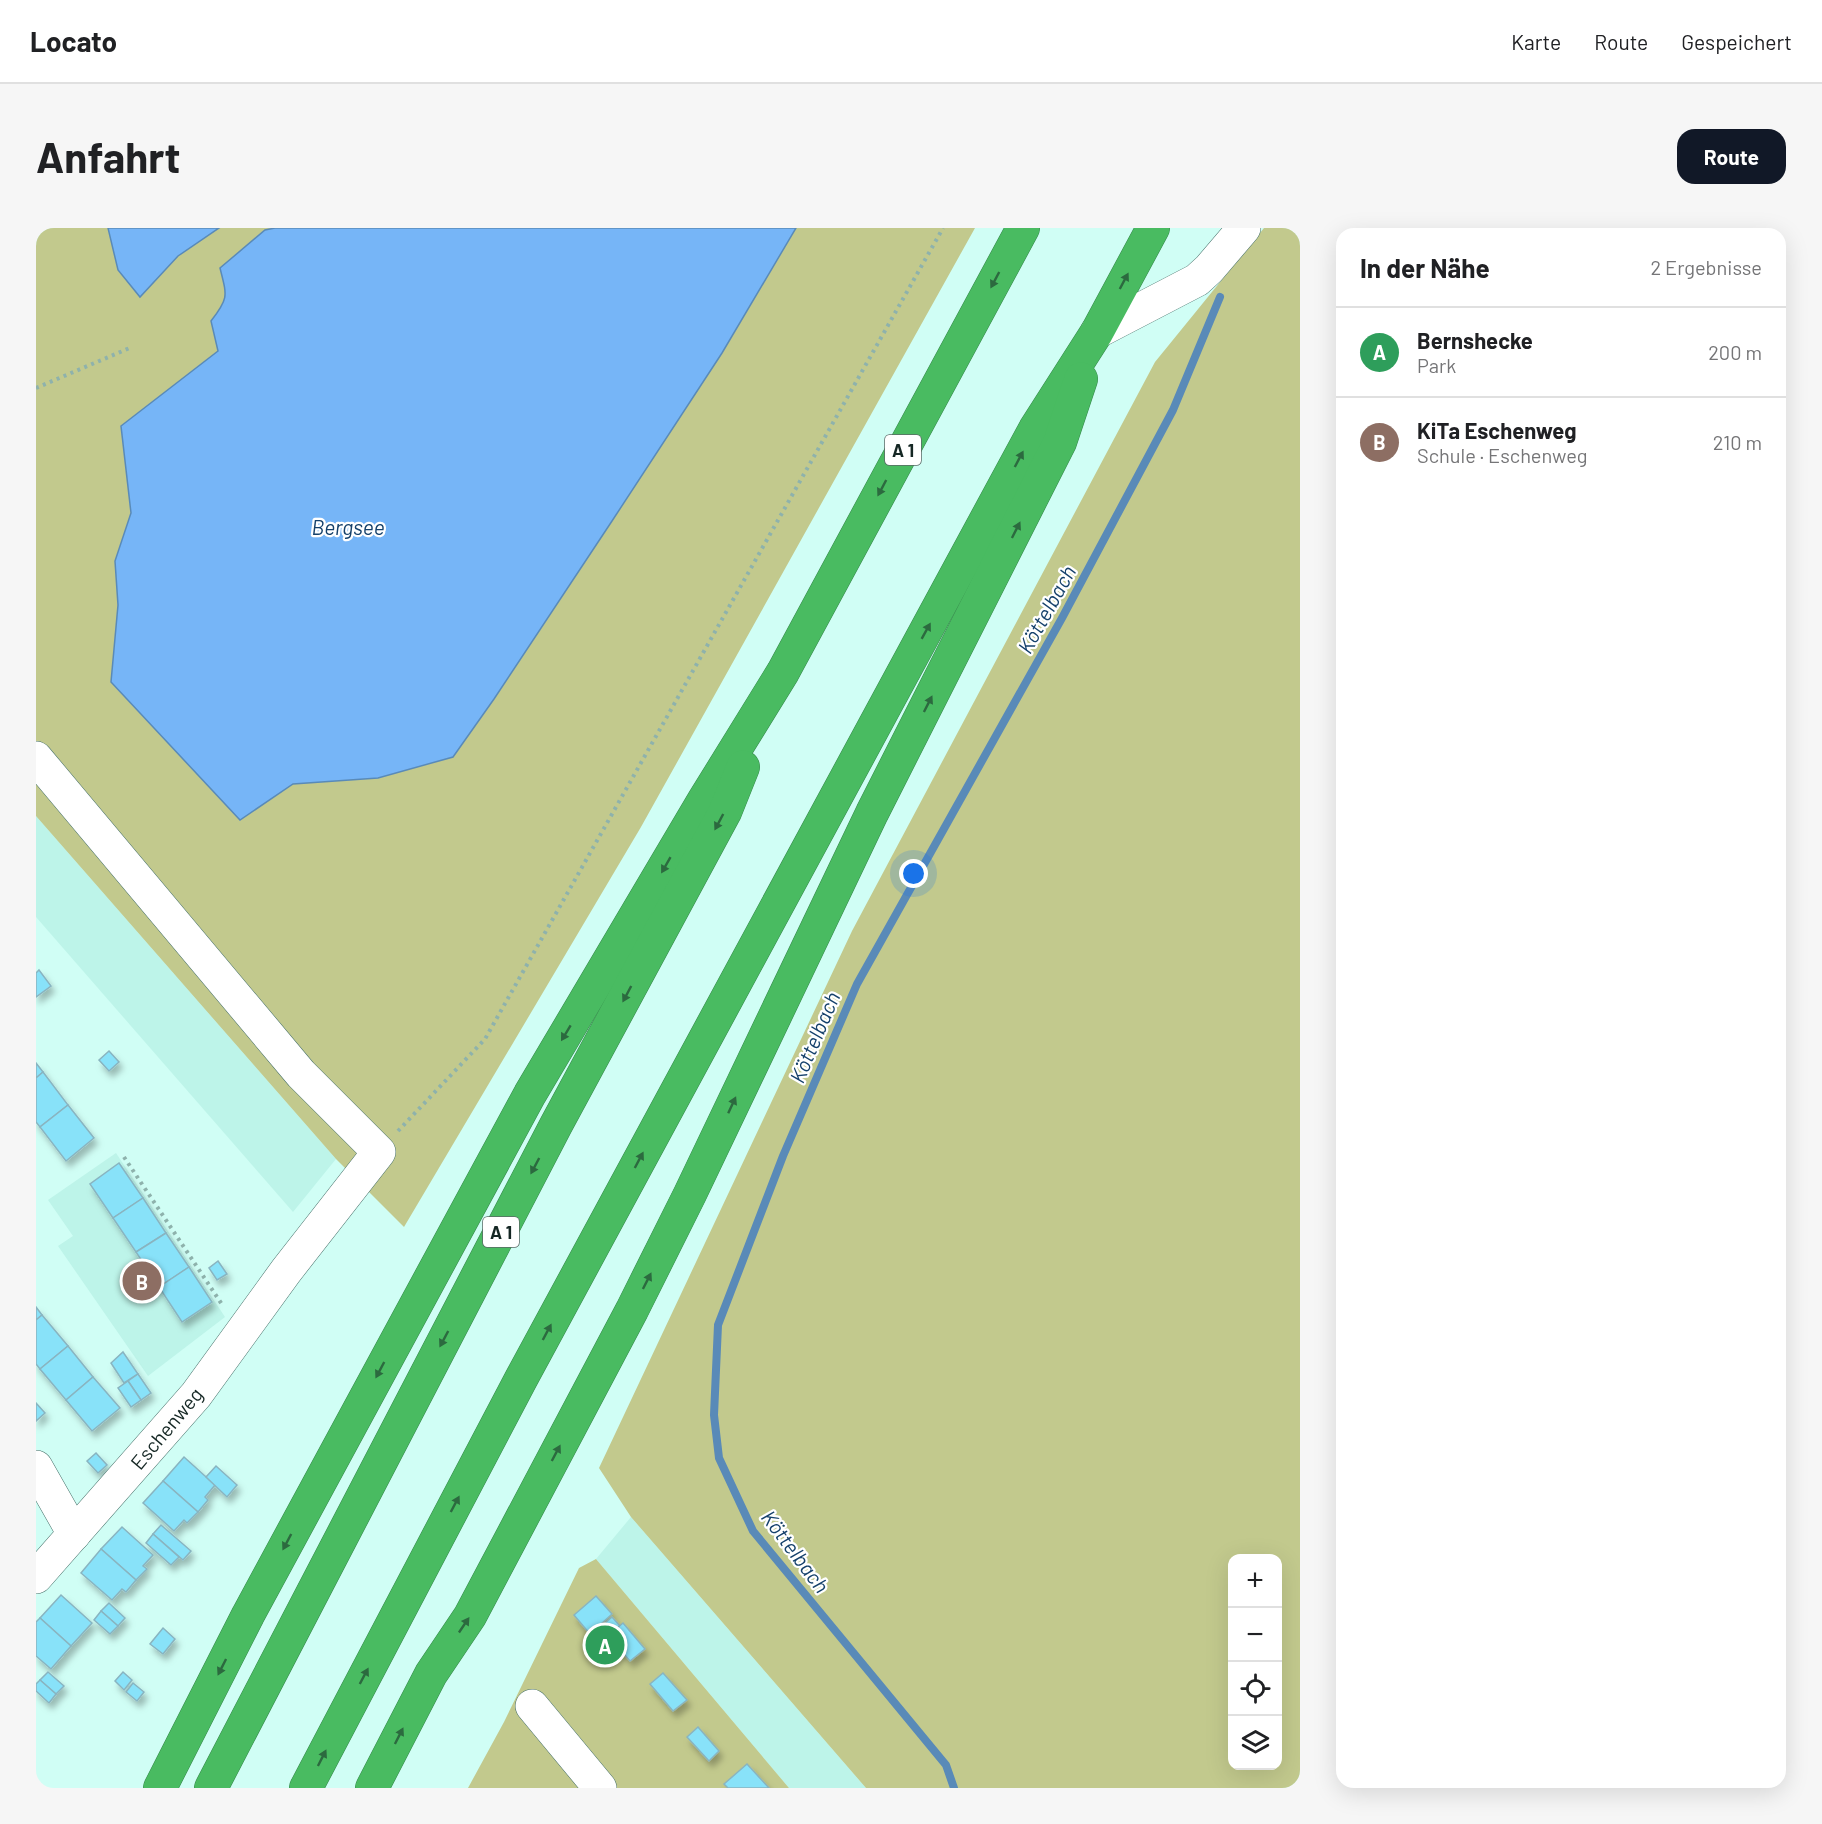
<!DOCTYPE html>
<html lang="de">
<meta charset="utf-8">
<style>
body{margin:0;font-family:Barlow,sans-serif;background:#f6f6f6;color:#202124}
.controls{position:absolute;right:18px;bottom:18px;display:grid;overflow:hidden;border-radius:12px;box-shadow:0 6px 24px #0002}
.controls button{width:54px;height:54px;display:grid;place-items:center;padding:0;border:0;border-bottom:2px solid #e0e0e0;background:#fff;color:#202124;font:30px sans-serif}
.you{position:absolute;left:878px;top:646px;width:21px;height:21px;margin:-15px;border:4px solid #fff;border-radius:50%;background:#1a73e8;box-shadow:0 0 0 9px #1a73e833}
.badge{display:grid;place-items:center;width:39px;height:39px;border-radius:50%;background:#111827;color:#fff;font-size:20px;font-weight:700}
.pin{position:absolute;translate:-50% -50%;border:3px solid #fff;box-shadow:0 2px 6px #0006}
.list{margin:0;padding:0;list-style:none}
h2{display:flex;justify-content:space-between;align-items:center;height:78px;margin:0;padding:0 24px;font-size:26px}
h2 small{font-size:20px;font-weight:400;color:#757577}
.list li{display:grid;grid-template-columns:39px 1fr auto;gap:18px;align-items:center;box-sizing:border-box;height:90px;padding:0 24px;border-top:2px solid #e0e0e0}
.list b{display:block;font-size:22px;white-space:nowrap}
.list p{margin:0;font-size:20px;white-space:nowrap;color:#757577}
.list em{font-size:20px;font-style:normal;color:#757577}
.icon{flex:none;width:33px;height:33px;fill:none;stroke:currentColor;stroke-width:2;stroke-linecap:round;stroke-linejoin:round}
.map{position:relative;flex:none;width:1264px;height:1560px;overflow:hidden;border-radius:18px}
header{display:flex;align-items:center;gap:36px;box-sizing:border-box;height:84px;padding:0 30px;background:#fff;border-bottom:2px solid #e0e0e0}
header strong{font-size:28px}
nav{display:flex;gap:33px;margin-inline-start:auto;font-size:21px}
.intro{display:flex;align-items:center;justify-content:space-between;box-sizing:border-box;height:144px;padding:0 36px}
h1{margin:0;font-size:42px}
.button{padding:15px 27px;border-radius:18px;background:#111827;color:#fff;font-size:21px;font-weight:700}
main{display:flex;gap:36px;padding:0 36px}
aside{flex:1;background:#fff;border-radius:18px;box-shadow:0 6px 24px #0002}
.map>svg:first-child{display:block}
.built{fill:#bdf4e9}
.green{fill:#c2c98d;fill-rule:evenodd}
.water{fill:#76b5f7;stroke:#598ab8;stroke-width:1.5}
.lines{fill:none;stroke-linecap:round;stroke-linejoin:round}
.stream{stroke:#598ab8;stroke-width:8}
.building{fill:#88e2f9;stroke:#89b4c0;stroke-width:1.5;filter:url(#shadow)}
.minor-casing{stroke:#467069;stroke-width:34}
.highway-casing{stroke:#37874c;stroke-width:34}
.path{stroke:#8eb2ac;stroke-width:4;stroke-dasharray:3 4.5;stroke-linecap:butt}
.minor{stroke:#fff;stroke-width:33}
.highway{stroke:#49bb61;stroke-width:33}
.oneway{fill:#2c6a3f}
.labels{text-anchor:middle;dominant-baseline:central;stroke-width:4.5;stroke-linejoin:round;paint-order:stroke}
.shield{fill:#fff;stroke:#5b6866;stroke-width:1.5}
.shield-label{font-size:18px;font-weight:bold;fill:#152724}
.street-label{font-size:20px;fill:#152724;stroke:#fff}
.water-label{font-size:21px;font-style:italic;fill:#15416b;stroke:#fff}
</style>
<header>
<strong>Locato</strong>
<nav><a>Karte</a><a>Route</a><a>Gespeichert</a></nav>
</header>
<div class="intro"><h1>Anfahrt</h1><a class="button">Route</a></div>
<main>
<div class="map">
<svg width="1264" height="1560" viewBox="0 0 1264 1560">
<defs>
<filter id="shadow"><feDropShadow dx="3.5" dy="6" stdDeviation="3" flood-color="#0004"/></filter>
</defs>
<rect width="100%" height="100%" fill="#d0fef5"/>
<g class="built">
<path d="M0 588 300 931 257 984 0 689Z"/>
<path d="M80 925 189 1089 112 1148 22 1018 37 1008 12 972Z"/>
<path d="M595 1289 830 1560H753L560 1331Z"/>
</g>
<g class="green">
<path d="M0 0H72L82 42 104 69 142 28 183 0H239L229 2 184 40C191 68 193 70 175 93L182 123 85 198 95 285 79 333 82 377 75 454 204 592 257 556 342 550 417 529 458 471 576 293 686 125 760 0H939L605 599 368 999 300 931 0 588Z"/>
<path d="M1228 0H1264V1560H830L595 1289 563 1240 816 703 1119 134ZM1196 1330H1242V1538H1196Z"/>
<path d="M560 1331 753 1560H432L468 1494 543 1340Z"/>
</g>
<g class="water">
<path d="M72 0H183L142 28 104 69 82 42Z"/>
<path d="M239 0H760L686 125 576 293 458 471 417 529 342 550 257 556 204 592 75 454 82 377 79 333 95 285 85 198 182 123 175 93C193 70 191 68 184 40L229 2Z"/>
</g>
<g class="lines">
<path class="stream" d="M918 1560 910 1537 717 1303 683 1230 678 1187 682 1097 747 928 821 756 1026 390 1137 182 1184 69"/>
</g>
<g class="building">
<path d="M3 742 15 758 0 769V745Z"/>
<path d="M73 823 83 834 73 843 63 832Z"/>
<path d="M0 835 7 844 0 850Z"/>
<path d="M7 844 32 877 4 899 0 894V850Z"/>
<path d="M32 877 58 910 30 933 4 899Z"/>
<path d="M83 935 107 970 77 990 54 956Z"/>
<path d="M107 970 130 1005 100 1024 77 990Z"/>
<path d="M130 1005 153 1039 123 1059 100 1024Z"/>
<path d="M182 1033 191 1046 181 1052 173 1040Z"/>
<path d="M153 1039 176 1074 146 1094 123 1059Z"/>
<path d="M0 1079 6 1087 0 1092Z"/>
<path d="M6 1087 32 1118 4 1141 0 1136V1092Z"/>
<path d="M32 1118 57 1149 30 1172 4 1141Z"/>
<path d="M87 1124 102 1146 88 1155 75 1135Z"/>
<path d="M102 1146 115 1165 105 1172 92 1153Z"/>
<path d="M57 1149 84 1180 56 1203 30 1172Z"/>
<path d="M92 1153 105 1172 95 1179 82 1160Z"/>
<path d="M0 1175 9 1185 0 1193Z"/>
<path d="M60 1225 71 1237 62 1245 51 1233Z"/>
<path d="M148 1229 179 1257 169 1269 172 1272 162 1284 127 1253Z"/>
<path d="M180 1238 201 1257 191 1269 170 1249Z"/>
<path d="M127 1253 162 1284 151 1295 148 1292 138 1303 107 1275Z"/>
<path d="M125 1297 155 1323 147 1332 117 1306Z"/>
<path d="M86 1299 117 1327 107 1338 111 1341 100 1352 65 1321Z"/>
<path d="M117 1306 143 1329 135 1337 110 1315Z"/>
<path d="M65 1321 100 1352 90 1364 86 1361 76 1372 45 1345Z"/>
<path d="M25 1367 56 1395 35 1418 4 1390Z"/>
<path d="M560 1368 576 1386 554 1406 538 1387Z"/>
<path d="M73 1375 89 1390 82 1398 65 1383Z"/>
<path d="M65 1383 82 1398 74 1406 58 1392Z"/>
<path d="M576 1389 584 1398 576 1405 568 1396Z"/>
<path d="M4 1390 35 1418 15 1441 0 1428V1394Z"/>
<path d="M587 1395 609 1421 594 1433 581 1418 568 1411Z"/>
<path d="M127 1400 139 1411 127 1426 114 1416Z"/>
<path d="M12 1444 28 1458 20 1466 4 1452Z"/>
<path d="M87 1444 96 1452 88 1462 79 1453Z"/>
<path d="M627 1445 651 1472 637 1483 614 1456Z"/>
<path d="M4 1452 20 1466 13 1475 0 1463V1456Z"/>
<path d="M97 1455 108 1464 101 1473 90 1464Z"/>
<path d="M662 1499 683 1523 673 1533 651 1509Z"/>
<path d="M711 1536 733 1560H692L688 1556Z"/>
</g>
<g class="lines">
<defs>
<g id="minor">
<path d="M1061 104 1161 52 1173 41 1208 0"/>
<path d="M0 530 265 846 343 924 250 1043 160 1167 0 1349"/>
<path d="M0 1239 38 1306"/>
<path d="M496 1478 564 1560"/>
</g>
<g id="highway">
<path d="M124 1560 212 1387 494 866 668 572 747 444 987 0"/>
<path d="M175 1560 520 897 689 584 707 539"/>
<path d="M270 1560 485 1151 999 201 1061 104 1117 0"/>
<path d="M336 1560 395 1446 434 1388 596 1082 654 966 836 585 1024 214 1045 151"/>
</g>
</defs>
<use href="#minor" class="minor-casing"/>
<use href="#highway" class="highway-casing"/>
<g class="path">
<path d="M0 160 96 119"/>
<path d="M362 903 449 811 907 0"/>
<path d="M88 929 187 1078"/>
</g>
<use href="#minor" class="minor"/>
<use href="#highway" class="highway"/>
</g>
<defs><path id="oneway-solid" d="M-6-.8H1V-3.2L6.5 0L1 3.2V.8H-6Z" transform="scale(1.5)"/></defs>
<g class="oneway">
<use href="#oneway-solid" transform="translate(959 52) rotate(118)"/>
<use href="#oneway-solid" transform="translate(1088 53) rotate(-62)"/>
<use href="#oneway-solid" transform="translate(983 231) rotate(-62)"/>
<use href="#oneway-solid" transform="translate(846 260) rotate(118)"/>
<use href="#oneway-solid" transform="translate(980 302) rotate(-63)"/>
<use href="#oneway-solid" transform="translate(890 403) rotate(-61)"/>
<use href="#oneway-solid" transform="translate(892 476) rotate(-63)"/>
<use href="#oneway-solid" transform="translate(683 594) rotate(118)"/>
<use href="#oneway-solid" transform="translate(630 637) rotate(120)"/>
<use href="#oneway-solid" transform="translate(591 766) rotate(118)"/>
<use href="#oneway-solid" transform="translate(530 805) rotate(121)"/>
<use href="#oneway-solid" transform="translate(696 877) rotate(-65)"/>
<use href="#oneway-solid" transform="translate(603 932) rotate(-62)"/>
<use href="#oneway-solid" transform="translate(499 938) rotate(118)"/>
<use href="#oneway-solid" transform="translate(611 1053) rotate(-63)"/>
<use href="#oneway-solid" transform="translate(511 1104) rotate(-62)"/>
<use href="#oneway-solid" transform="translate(408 1111) rotate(118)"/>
<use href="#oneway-solid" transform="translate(344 1142) rotate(118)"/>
<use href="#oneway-solid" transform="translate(520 1225) rotate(-62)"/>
<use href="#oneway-solid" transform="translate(419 1276) rotate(-62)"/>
<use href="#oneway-solid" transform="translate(251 1314) rotate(118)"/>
<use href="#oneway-solid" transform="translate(428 1397) rotate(-56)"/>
<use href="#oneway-solid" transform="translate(186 1439) rotate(117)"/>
<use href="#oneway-solid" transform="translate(328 1448) rotate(-62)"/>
<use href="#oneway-solid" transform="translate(363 1508) rotate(-63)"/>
<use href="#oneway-solid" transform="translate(286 1530) rotate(-63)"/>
</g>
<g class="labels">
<g class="shield">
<rect x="849" y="207" width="36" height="30" rx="4.5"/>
<rect x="447" y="989" width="36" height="30" rx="4.5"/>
</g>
<g class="shield-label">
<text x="867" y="222">A 1</text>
<text x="465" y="1004">A 1</text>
</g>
<g class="street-label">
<text transform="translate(130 1200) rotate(-50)">Eschenweg</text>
</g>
<g class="water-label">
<text x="312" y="298">Bergsee</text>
<text transform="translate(1010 381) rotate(-61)">Köttelbach</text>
<text transform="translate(778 809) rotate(-67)">Köttelbach</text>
<text transform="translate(760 1323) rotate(53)">Köttelbach</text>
</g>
</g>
</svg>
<div class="controls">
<button>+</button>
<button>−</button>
<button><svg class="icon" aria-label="locate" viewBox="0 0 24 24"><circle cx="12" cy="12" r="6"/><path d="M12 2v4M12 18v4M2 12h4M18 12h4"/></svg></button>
<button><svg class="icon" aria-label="layers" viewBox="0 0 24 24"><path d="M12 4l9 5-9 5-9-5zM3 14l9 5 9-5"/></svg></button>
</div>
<div class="you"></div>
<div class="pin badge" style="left:569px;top:1417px;background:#2e9e5b">A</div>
<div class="pin badge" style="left:106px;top:1053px;background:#8d6e63">B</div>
</div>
<aside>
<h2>In der Nähe<small>2 Ergebnisse</small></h2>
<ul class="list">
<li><span class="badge" style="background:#2e9e5b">A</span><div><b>Bernshecke</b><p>Park</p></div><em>200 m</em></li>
<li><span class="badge" style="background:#8d6e63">B</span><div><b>KiTa Eschenweg</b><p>Schule · Eschenweg</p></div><em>210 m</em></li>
</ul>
</aside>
</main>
